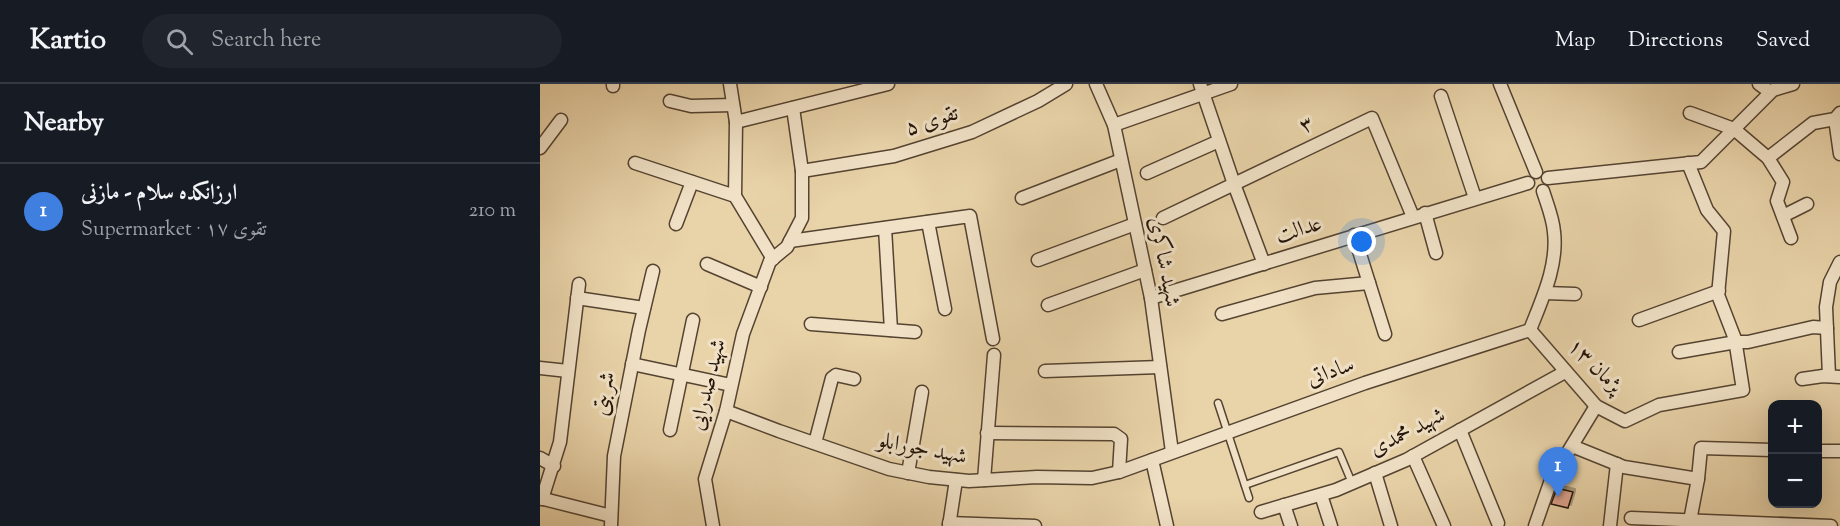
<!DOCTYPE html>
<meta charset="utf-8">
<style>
body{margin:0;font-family:"Sorts Mill Goudy",Amiri,serif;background:#20242c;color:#f1f3f6}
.controls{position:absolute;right:18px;bottom:18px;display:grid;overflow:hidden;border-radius:12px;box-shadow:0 6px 24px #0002}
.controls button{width:54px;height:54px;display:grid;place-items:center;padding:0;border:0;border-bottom:2px solid #363941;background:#171b24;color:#f1f3f6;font:30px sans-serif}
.you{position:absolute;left:822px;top:158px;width:21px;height:21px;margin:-15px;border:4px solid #fff;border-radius:50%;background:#1a73e8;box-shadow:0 0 0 9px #1a73e833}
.badge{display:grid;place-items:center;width:39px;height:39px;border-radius:50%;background:#c59692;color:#fff;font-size:20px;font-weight:700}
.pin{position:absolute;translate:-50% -50px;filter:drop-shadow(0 2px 3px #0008)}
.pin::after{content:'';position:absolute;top:32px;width:21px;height:18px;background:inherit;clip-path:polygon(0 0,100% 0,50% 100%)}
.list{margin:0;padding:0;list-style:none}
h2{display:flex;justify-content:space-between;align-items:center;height:78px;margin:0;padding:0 24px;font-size:26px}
h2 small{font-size:20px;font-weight:400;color:#9ea1a6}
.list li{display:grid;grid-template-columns:39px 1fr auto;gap:18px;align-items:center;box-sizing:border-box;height:96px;padding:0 24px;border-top:2px solid #363941}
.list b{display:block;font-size:22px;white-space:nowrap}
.list p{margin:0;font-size:20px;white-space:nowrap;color:#9ea1a6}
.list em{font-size:20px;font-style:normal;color:#9ea1a6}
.icon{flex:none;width:33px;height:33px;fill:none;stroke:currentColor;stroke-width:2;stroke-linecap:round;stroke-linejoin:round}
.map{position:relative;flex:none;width:1300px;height:442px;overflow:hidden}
header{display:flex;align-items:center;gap:36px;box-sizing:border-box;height:84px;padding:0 30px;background:#171b24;border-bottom:2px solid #363941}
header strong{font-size:28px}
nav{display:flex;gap:33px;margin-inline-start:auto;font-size:21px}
.search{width:420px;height:54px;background:#20242c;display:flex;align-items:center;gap:15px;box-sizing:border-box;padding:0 21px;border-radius:33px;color:#9ea1a6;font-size:22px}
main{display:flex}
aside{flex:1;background:#171b24}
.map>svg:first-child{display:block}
.building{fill:#dea48d;stroke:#231309;stroke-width:1.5;filter:url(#shadow)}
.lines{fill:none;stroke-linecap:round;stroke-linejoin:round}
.service-casing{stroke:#544331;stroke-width:9}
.minor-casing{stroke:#544331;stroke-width:15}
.service{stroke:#f1e2c7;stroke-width:6}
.minor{stroke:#f1e2c7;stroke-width:12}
.labels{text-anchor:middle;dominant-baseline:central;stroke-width:6;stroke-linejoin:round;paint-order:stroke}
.street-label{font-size:22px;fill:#231309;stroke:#f1e2c7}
</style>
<header>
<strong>Kartio</strong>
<div class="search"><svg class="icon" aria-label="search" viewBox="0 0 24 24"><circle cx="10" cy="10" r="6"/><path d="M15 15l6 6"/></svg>Search here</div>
<nav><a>Map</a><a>Directions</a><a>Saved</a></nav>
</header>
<main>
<aside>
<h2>Nearby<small></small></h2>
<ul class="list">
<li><span class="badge" style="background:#3f7fe0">1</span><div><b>ارزانکده سلام - مازنی</b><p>Supermarket · تقوی ۱۷</p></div><em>210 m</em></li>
</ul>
</aside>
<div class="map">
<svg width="1300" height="442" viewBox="0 0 1300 442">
<defs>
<filter id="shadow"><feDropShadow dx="3" dy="-3" stdDeviation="0" flood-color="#0004"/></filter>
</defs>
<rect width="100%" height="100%" fill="#e9d3a9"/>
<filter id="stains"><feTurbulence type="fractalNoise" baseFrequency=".00333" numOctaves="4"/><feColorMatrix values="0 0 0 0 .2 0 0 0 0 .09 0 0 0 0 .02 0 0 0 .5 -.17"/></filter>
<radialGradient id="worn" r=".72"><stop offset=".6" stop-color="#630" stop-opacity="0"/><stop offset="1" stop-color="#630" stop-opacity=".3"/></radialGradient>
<path class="building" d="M1017 404 1033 408 1028 424 1011 420Z"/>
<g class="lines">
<defs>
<g id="service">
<path d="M678 319 709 414"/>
<path d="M705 401 799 368 812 399"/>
</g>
<g id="minor">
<path d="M190 0 196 38 195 112 233 175"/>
<path d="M556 0 574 41 611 214 632 368"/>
<path d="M660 0 694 100 724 180"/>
<path d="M960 0 996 88"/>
<path d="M1219 0 1230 8"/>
<path d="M73 2V0"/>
<path d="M901 12 935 114"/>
<path d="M130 17 151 22 193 21"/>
<path d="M1150 29 1194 45 1228 74 1243 98 1237 117 1251 154"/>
<path d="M1295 35 1300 70"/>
<path d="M196 38 348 0"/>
<path d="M574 41 691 0"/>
<path d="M0 64 21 36"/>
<path d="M1228 74 1273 39 1295 35 1300 29"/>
<path d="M95 79 195 112"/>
<path d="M262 87 354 72 432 48 498 17 526 0"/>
<path d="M607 89 679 57"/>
<path d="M1008 94 1161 78 1233 6 1253 0"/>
<path d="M482 114 581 76"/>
<path d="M885 129 896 169"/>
<path d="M1243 132 1267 120"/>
<path d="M623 134 832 34 873 133"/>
<path d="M388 138 405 225"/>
<path d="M136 140 152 98"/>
<path d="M345 144 351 246"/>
<path d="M814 151 845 250"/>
<path d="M250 157 430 132 453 255"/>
<path d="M498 176 595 140"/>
<path d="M167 180 221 203"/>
<path d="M1005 209 1035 210"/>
<path d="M37 214 104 224"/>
<path d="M611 214 988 99"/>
<path d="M508 221 605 186"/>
<path d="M682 230 775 204 829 199"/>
<path d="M1099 236 1179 207"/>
<path d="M271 240 375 248"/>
<path d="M990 246C1002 215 1018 182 1014 148 1013 134 1007 120 1003 107"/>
<path d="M1139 268 1196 258H1208L1273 243 1287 244"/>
<path d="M92 280 191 301"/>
<path d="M0 284 28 287"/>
<path d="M505 287 620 283"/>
<path d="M1289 292 1286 223 1290 198 1300 178"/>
<path d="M1262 295 1283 292 1300 293"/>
<path d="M186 327 239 347 349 385 389 393 429 397 497 393 552 394 579 388 825 299 990 246 1056 322 1085 337 1119 321 1203 306 1195 255 1178 211 1184 147 1167 126 1148 79"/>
<path d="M130 346 153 236"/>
<path d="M920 346 958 439"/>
<path d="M447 349 574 350 581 355 579 388"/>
<path d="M275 359 292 294 296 291 314 295"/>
<path d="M1032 362 1084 383 1158 395"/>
<path d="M1278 367H1300"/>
<path d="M873 372 904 442"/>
<path d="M0 374 14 382"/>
<path d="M612 376 627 442"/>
<path d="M368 389 382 308"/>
<path d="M835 389 851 442"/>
<path d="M444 396 454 271"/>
<path d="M781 411 791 442"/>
<path d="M0 414 71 432"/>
<path d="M2 415 20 358 39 200"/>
<path d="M744 421 751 442"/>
<path d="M721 428 796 406 866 376 1025 288"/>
<path d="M1091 434 1291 442"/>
<path d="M409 439 495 442"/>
<path d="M71 442 74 372 99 246 113 187"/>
<path d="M173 442 165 395 186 327 203 250 230 177 247 163 262 134V87L253 24"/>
<path d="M409 442 416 396"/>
<path d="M995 442 1011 396 1056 322"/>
<path d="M1070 442 1077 380"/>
<path d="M1149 442 1158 395 1161 364 1232 366"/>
</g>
</defs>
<use href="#service" class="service-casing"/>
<use href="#minor" class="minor-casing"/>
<use href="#service" class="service"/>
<use href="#minor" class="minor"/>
</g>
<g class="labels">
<g class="street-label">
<text transform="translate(392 38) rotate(-18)">تقوی ۵</text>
<text transform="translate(767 42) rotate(-26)">۳</text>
<text transform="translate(759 147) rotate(-17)">عدالت</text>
<text transform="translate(623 178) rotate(79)">شهید شاکری</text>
<text transform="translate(1054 283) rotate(45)">پژمان ۱۳</text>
<text transform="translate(791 289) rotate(-20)">ساداتی</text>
<text transform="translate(169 301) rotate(-76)">شهید صدرایی</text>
<text transform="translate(65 310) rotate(-79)">شربتی</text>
<text transform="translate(868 349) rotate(-27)">شهید محمدی</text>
<text transform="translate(382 366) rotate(11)">شهید جورابلو</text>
</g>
</g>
<rect width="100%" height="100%" filter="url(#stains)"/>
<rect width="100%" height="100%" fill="url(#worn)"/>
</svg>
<div class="controls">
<button>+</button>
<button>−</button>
</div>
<div class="you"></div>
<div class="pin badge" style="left:1018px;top:413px;background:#3f7fe0">1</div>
</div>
</main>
